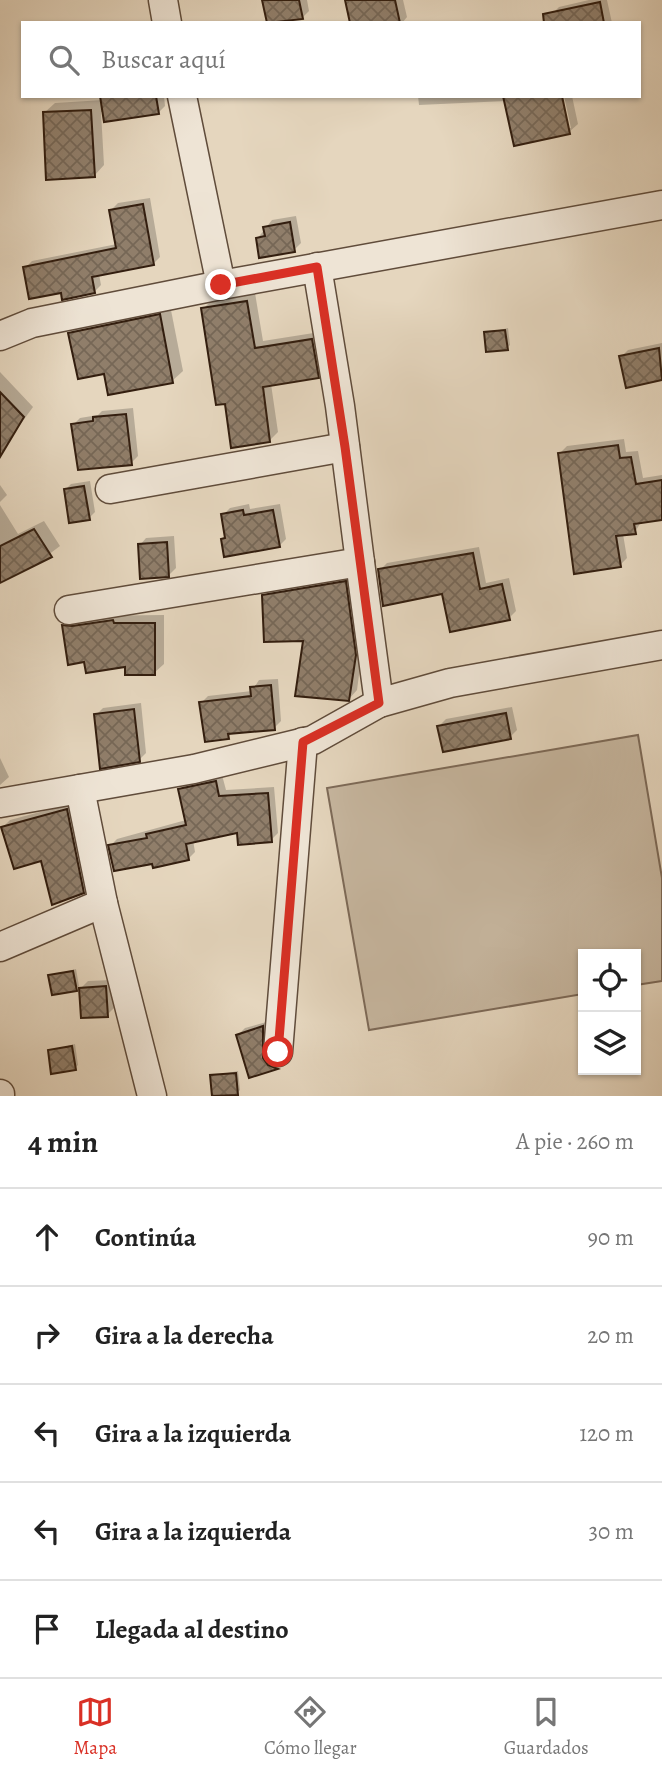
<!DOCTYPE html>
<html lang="es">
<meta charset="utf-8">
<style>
body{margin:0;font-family:Alegreya,serif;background:#f6f6f6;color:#222}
.controls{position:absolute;right:21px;bottom:21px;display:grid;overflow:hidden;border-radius:0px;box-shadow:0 2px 5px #0004}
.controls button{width:63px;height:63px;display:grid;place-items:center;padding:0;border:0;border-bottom:2px solid #e0e0e0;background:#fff;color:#222;font:35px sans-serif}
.stop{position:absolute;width:21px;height:21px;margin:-16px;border:5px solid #d93025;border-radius:50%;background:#fff}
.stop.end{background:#d93025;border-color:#fff;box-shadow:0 2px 7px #0008}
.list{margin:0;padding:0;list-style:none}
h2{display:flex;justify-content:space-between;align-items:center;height:91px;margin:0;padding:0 28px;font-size:30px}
h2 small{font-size:23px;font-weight:400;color:#767676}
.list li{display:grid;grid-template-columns:46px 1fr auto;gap:21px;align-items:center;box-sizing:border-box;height:98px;padding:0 28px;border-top:2px solid #e0e0e0}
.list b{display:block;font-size:26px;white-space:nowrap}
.list em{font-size:23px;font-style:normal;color:#767676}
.icon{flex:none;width:38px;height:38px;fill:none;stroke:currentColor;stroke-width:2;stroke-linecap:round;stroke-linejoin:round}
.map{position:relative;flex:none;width:662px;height:1096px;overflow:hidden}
.search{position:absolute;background:#fff;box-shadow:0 2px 5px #0004;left:21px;right:21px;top:21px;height:77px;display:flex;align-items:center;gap:18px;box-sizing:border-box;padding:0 24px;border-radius:0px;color:#767676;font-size:26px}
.sheet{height:581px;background:#fff}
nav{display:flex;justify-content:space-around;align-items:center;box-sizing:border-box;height:98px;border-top:2px solid #e0e0e0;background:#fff;font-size:19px;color:#767676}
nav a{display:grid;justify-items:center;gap:4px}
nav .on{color:#d93025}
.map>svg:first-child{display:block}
.pitch{fill:#c7b7a0;stroke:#7d6a58;stroke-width:2}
.shadow{fill:#0003}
.building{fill:url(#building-cross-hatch);stroke:#331e0f;stroke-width:2}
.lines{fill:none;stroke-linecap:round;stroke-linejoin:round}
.minor-casing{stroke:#604c3b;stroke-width:31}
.minor{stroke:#eee4d5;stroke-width:28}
.route{stroke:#d93025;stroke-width:9}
</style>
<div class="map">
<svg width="662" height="1096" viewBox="0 0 662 1096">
<defs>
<pattern id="building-cross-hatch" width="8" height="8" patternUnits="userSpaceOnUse" patternTransform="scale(1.75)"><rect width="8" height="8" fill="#907e6a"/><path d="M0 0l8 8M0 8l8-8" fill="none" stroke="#766756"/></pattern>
</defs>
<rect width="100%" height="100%" fill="#e5d6be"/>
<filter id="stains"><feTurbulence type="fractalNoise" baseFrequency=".00286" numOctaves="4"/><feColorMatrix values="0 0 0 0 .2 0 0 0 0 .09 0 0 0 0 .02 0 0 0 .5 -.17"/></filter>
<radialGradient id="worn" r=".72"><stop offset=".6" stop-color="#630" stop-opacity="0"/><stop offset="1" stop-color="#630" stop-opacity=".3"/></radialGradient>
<path class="pitch" d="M638 735 662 878V981L636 985V954H583V994L369 1030 327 788Z"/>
<g class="shadow">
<path d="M264 0H307L309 11 302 18 268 23Z"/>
<path d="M349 0H403L407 17 402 23H351Z"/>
<path d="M589 0H607L612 23H554L552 14 559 7Z"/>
<path d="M102 96H164L165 106 158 113 101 112 104 165 94 176 44 113 55 103 103 100Z"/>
<path d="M418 96H560L567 128H571L564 96H572L578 124 569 132 506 101 419 105Z"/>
<path d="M150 198 160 257 153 264 99 274 101 285 94 292 62 291 25 268 32 261 117 244 111 210 118 203Z"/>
<path d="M296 216 301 243 294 250 257 239 272 220Z"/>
<path d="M255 293 263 341 320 332 326 368 318 377 271 384 278 432 269 441 226 402 203 309 212 300Z"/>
<path d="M170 305 183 371 172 381 106 372 70 333 81 323Z"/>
<path d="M508 328 510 345 507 348 486 333Z"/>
<path d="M662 343V379L627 386 621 357 628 350Z"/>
<path d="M0 372 33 407 6 444 0 443Z"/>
<path d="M133 408 138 456 131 463 73 425 80 418 98 415 102 411Z"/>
<path d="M624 439 626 452 638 451 643 478 662 475V519L641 522 635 532 623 534 627 558 620 565 560 453 567 446Z"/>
<path d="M90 481 95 512 89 518 65 490 71 484Z"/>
<path d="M0 485 7 495 0 502Z"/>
<path d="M249 504 250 509 280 504 286 539 279 546 223 539 227 535 223 515 230 508Z"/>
<path d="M0 505 18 534 44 521 60 546 32 567 30 564 0 581Z"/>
<path d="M174 536 176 568 169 575 140 545 146 538Z"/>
<path d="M479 547 486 583 509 578 516 611 509 618 380 570 387 563Z"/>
<path d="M354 574 363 645 357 690 349 699 305 639 264 596 273 587Z"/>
<path d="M164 615V664L154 673 127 665 86 660 64 625 73 616Z"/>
<path d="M278 679 281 721 274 728 233 732 228 737 201 703 208 696 252 691 259 680Z"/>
<path d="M141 703 146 753 139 760 96 715 103 708Z"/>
<path d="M512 707 517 730 510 737 439 726 446 719Z"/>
<path d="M0 758 9 777 0 785Z"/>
<path d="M222 775 226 790 274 787 278 833 271 840 239 831 193 840 195 852 188 859 154 862 110 846 117 839 186 820 180 789 187 783Z"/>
<path d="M74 803 90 884 83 892 3 827 10 820Z"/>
<path d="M76 969 79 986 76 989 50 976Z"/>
<path d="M112 980 114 1008 107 1015 81 988 88 981Z"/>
<path d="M270 1021 282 1061 277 1067 250 1076 238 1035 245 1028Z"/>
<path d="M75 1044 78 1065 75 1068 49 1051Z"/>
<path d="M238 1071 240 1090 237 1093 212 1076Z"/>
</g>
<g class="building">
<path d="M262 0H299L303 19 267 23Z"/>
<path d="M345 0H395L400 23H350Z"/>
<path d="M600 2 604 23H544L543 14Z"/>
<path d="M100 96H156L159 114 104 122Z"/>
<path d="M503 96H562L570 134 514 146Z"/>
<path d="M91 110 95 177 46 180 43 112Z"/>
<path d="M143 204 154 265 92 277 95 293 62 300 61 293 29 299 23 267 116 248 109 210Z"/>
<path d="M290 222 295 252 259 258 256 238 265 236 263 227Z"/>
<path d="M247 301 255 348 312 339 319 378 263 387 270 442 231 448 225 404 216 405 201 308Z"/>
<path d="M160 314 173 383 108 395 104 374 78 379 68 333Z"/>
<path d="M505 330 508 350 486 352 484 332Z"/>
<path d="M659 348 662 380 626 388 619 356Z"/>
<path d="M0 392 24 417 0 457Z"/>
<path d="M126 414 132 465 78 470 71 424 93 421V417Z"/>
<path d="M618 445 620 458 631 457 636 484 662 480V520L634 524 636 534 616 536 621 567 574 574 558 453Z"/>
<path d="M84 486 90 520 69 523 64 489Z"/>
<path d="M243 510 244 515 273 510 280 547 224 557 221 539 225 538 221 514Z"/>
<path d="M34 529 52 557 0 583V546Z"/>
<path d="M167 542 169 577 140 579 138 544Z"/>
<path d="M473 553 480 589 502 584 510 620 450 632 442 594 383 606 378 569Z"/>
<path d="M346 581 356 655 349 701 295 696 303 641 264 642 262 595Z"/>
<path d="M113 620 114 623H155V675H125V667L86 673 84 662 68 665 62 625 72 626Z"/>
<path d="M271 685 275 730 228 734 229 739 205 742 199 702 251 696 250 687Z"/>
<path d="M134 709 140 762 100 769 94 714Z"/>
<path d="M506 713 511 739 443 752 437 726Z"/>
<path d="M216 781 219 796 268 793 272 842 238 845 237 833 186 844 189 860 153 868 152 864 114 871 108 845 147 838 146 834 186 825 178 789Z"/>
<path d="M67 809 84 893 52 905 41 861 14 869 1 827Z"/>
<path d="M73 971 77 991 52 995 48 975Z"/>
<path d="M106 986 108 1017 81 1018 79 988Z"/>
<path d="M263 1026V1058L268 1065 278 1069 249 1078 236 1035Z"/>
<path d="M72 1046 76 1070 51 1074 48 1050Z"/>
<path d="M236 1073 238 1095 212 1096 210 1075Z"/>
</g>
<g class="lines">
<defs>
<g id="minor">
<path d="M163 0 167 23"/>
<path d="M182 96 221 285"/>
<path d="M0 336 32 323 221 285 662 205"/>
<path d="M110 489 345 447"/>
<path d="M360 562 379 703"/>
<path d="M69 610 360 562 340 406 317 267"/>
<path d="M80 789 103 903 152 1096"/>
<path d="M0 803 194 769 313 740 379 703 450 683 662 645"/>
<path d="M0 947 103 903"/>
<path d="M278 1052 303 742"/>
<path d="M0 1094V1096"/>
</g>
</defs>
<use href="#minor" class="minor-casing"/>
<use href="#minor" class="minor"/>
</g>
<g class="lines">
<path class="route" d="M221 285 317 267 345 447 379 703 303 742 278 1052"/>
</g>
<rect width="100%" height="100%" filter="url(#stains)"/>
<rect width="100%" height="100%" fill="url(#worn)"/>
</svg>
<div class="controls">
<button><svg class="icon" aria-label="locate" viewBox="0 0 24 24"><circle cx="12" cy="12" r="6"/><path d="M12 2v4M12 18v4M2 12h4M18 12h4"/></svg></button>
<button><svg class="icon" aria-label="layers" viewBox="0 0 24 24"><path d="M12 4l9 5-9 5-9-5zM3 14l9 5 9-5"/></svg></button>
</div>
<div class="stop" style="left:278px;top:1052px"></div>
<div class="stop end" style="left:221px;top:285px"></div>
<div class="search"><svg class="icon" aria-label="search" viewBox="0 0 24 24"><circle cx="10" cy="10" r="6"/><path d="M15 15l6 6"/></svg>Buscar aquí</div>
</div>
<section class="sheet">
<h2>4 min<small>A pie · 260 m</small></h2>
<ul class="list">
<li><svg class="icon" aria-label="ahead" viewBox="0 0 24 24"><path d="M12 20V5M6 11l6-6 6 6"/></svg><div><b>Continúa</b></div><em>90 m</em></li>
<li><svg class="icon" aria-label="right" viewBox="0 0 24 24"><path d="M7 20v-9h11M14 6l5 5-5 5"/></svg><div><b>Gira a la derecha</b></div><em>20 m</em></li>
<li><svg class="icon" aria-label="left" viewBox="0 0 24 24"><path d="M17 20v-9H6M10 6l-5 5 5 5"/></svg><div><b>Gira a la izquierda</b></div><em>120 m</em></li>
<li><svg class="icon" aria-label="left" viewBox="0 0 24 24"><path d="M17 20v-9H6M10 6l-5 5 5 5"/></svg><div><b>Gira a la izquierda</b></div><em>30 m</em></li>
<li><svg class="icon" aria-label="arrive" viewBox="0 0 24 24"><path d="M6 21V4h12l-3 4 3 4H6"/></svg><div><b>Llegada al destino</b></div></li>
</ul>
</section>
<nav>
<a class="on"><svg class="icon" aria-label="map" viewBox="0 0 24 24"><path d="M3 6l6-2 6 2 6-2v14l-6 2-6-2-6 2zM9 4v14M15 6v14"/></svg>Mapa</a>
<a><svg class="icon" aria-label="directions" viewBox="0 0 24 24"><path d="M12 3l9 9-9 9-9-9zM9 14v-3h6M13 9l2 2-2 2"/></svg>Cómo llegar</a>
<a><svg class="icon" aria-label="saved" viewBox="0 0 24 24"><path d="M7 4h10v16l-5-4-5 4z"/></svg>Guardados</a>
</nav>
